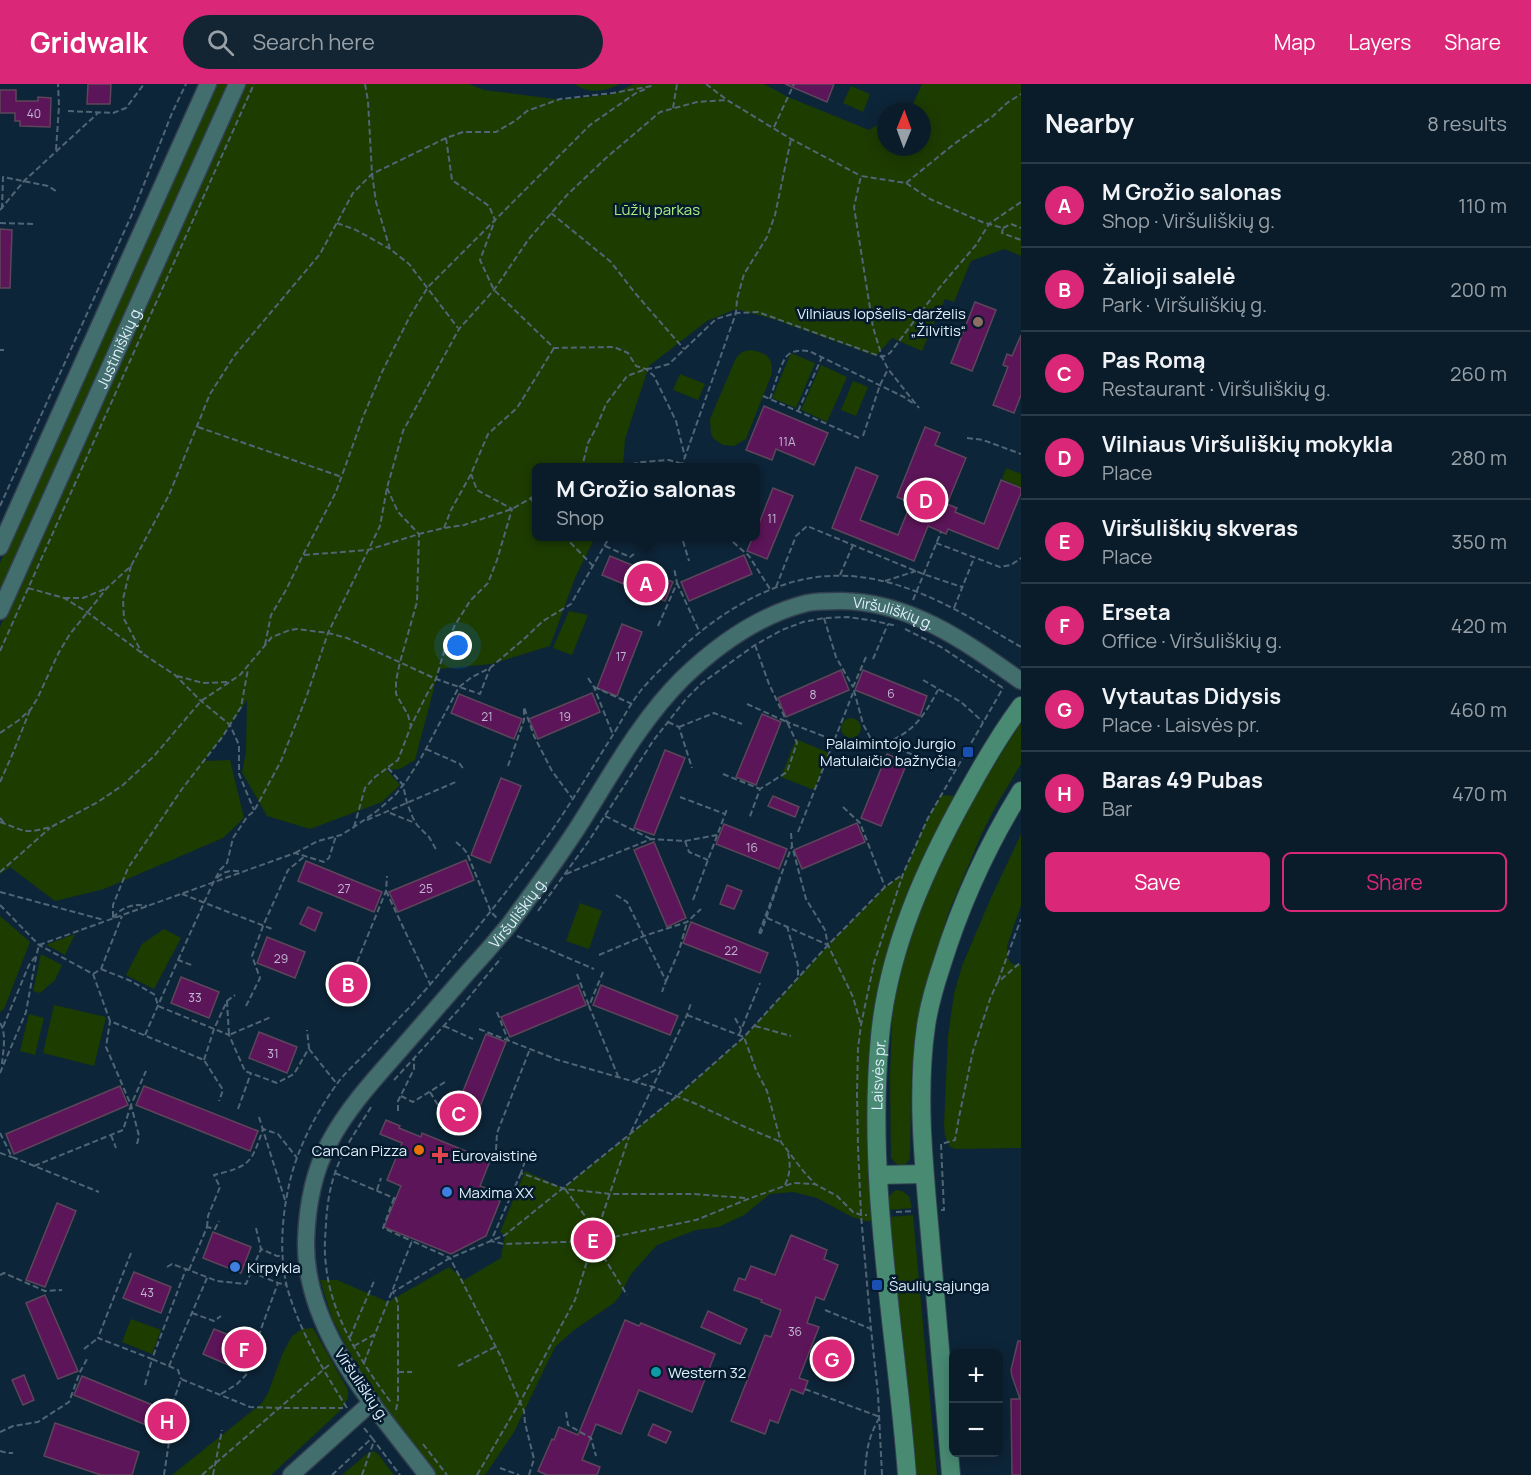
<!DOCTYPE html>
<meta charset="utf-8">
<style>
body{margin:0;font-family:Manrope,sans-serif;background:#132532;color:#f1f3f6}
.controls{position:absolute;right:18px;bottom:18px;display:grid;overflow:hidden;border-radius:9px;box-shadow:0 3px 15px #0003}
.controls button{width:54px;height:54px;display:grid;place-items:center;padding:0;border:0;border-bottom:2px solid #2a3a47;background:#0a1c2a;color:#f1f3f6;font:30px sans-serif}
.compass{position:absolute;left:877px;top:18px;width:54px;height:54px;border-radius:50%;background:#0a1c2a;box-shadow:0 3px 15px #0003;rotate:1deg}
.you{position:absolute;left:458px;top:562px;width:21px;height:21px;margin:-15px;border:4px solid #fff;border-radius:50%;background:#1a73e8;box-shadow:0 0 0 9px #1a73e833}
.badge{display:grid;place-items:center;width:39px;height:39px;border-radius:50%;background:#db2777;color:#fff;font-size:20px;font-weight:700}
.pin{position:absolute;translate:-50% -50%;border:3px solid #fff;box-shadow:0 2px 6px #0006}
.popup{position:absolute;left:532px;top:379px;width:228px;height:78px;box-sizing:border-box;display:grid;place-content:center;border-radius:9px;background:#0a1c2a;filter:drop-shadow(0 2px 4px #0005);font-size:20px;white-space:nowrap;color:#99a1a8}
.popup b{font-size:22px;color:#f1f3f6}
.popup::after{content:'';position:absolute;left:50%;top:100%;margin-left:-12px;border:12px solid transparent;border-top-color:#0a1c2a}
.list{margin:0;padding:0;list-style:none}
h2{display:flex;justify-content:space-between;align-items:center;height:78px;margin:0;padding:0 24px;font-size:26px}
h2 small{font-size:20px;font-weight:400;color:#99a1a8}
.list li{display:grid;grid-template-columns:39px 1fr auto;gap:18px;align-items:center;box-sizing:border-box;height:84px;padding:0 24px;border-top:2px solid #2a3a47}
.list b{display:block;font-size:22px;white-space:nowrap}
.list p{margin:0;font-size:20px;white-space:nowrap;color:#99a1a8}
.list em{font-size:20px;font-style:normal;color:#99a1a8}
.actions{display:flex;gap:12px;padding:18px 24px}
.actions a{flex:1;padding:14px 0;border:2px solid #db2777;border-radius:9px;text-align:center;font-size:21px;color:#db2777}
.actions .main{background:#db2777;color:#fff}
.icon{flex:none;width:33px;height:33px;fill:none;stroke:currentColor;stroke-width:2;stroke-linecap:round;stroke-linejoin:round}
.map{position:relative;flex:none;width:1021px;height:1391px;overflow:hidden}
header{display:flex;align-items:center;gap:36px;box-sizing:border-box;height:84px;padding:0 30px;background:#db2777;color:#fff}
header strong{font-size:28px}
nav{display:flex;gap:33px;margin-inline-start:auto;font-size:21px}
.search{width:420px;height:54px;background:#132532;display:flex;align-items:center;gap:15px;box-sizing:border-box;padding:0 21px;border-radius:33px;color:#99a1a8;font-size:22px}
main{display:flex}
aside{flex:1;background:#0a1c2a}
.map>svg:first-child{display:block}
.green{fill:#1d3c00}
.building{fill:#5c1558;stroke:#5d455b;stroke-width:1.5}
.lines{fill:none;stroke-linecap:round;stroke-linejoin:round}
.secondary-casing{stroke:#323f50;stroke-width:19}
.primary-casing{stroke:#323f50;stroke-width:20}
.path{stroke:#506576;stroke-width:2;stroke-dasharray:6 3;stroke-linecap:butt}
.secondary{stroke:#426f6e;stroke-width:16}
.primary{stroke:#498a73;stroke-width:18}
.education-dot{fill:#8d6e63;stroke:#041b2e;stroke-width:2}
.transit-dot{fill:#1a4fb4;stroke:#041b2e;stroke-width:2}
.food-dot{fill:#e8710a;stroke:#041b2e;stroke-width:2}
.health-dot{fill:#e0444e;stroke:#041b2e;stroke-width:2}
.shop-dot{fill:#3f7fe0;stroke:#041b2e;stroke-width:2}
.culture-dot{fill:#0f9aa8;stroke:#041b2e;stroke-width:2}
.labels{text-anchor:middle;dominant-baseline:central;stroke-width:5;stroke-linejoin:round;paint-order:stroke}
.number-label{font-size:12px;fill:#c0b8d4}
.park-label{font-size:15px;fill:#adf07f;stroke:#041b2e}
.poi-label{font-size:15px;fill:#e1effd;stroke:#041b2e;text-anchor:start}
.street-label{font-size:15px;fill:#e1effd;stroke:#041b2e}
</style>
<header>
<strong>Gridwalk</strong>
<div class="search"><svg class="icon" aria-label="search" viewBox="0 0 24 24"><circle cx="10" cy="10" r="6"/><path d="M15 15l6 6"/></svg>Search here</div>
<nav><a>Map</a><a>Layers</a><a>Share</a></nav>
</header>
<main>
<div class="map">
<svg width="1021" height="1391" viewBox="0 0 1021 1391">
<rect width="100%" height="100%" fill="#0d2538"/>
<g class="green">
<path d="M216 0H229L0 509V479Z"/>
<path d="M245 0H469L484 6 562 16 613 10 634 0H764L788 13 869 46 886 36V63H922V27H902L913 20 922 0H1021V172L1004 165 971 177 954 218 945 215 922 267 892 254 876 272 773 235 736 225 707 237 649 282 625 355 623 383 536 384V452L595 453 575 494 550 562 491 580 439 585 415 676 400 685 387 686 400 701 382 718 310 745 267 732 242 688 246 668 247 616 223 652 204 677 230 676 244 734 223 754 104 805 55 817 10 783 0 790V543Z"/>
<path d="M575 0H619C606 8 588 10 575 0Z"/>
<path d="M851 2 870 10 863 28 843 19Z"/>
<path d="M750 266C766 268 775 275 771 292L746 355 734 362 723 361 714 355 711 350 710 335 736 274 742 268Z"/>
<path d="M791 269 815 279 796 324 772 314Z"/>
<path d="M821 281 847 293 827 338 801 326Z"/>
<path d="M680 290 705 300 698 316 673 306Z"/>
<path d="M853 297 868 303 856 332 841 326Z"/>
<path d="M1006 384 1021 390V403L1002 395Z"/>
<path d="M569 527 588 531 572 571 553 564Z"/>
<circle cx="851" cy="644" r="10"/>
<path d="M1021 638V680L997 720 982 749 948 830 929 894 914 972 911 993 910 1074C905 1085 895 1082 891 1073L890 991 892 938 896 900 909 857 924 816 941 777 974 713Z"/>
<path d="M796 655 829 669 814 706 781 693Z"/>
<path d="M941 711 955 712 919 786 895 847 875 1137H865L852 1133 817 1114 793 1108 770 1110 744 1131 719 1143 696 1146 657 1161 631 1190 618 1215 611 1221 574 1246 555 1263 514 1348 485 1391H436L373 1307 351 1272 332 1234 320 1196H337L388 1218 449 1183 464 1196 501 1174 505 1151 500 1148 525 1087 563 1104 677 1012 744 953 828 861 885 803 903 790 928 734Z"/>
<path d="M1021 750V821L1007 862V873L1012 880 1021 881V1064L956 1065 950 1063 945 1052 944 1040 948 952 954 910 962 882 990 816Z"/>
<path d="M580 819 602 827 589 865 566 857Z"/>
<path d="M0 832 30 858 4 925 0 928Z"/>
<path d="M164 845 181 854 154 905 126 891 142 860Z"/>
<path d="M75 850 65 871 47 861 48 860Z"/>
<path d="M41 870 62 881 55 896 40 909 33 907Z"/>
<circle cx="348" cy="899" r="10"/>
<path d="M54 921 106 933 94 982 43 969Z"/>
<path d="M29 930 44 934 35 971 20 967Z"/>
<path d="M896 1106 902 1107 909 1112 912 1124 888 1126 889 1112Z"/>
<path d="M913 1131 934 1361 937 1391H914L889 1133Z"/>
<path d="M131 1235 161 1246 152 1270 122 1258Z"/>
<path d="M313 1244 348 1306V1313L342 1325 271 1391H172L262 1319 268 1309 282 1271 292 1252 302 1245Z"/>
<path d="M374 1367 378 1370 394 1391H342L368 1369Z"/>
</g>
<g class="building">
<path d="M88 0H111L110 20H87Z"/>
<path d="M785 0H834L827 18Z"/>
<path d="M0 6H16V17H38V13L51 14 50 43 20 42V37H15V29H0Z"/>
<path d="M0 145 12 146 10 204H0Z"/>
<path d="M975 218 996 226 972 287 951 279Z"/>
<path d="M1021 251V311L1014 329 993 321 1008 283 1003 281 1007 270 1012 272Z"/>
<path d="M764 322 828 349 814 381 776 365 772 376 746 366Z"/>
<path d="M925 343 940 349 935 361 966 374 947 420 957 424 955 428 984 440 1001 396 1021 404V409L998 465 948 445 946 450 928 442 914 477 832 444 856 383 878 392 860 436 898 451 911 419 897 413Z"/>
<path d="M773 404 793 412 767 475 747 467 753 453H756V447Z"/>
<path d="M744 471 752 490 689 517 681 498Z"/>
<path d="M610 472 673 498 665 517 602 491Z"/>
<path d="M622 540 642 548 617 612 597 604Z"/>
<path d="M841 586 849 606 786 633 778 614Z"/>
<path d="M863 586 927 612 920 632 855 606Z"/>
<path d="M592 609 600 628 538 655 529 635Z"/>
<path d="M459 610 522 635 514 655 451 629Z"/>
<path d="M762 630 781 638 756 701 736 693Z"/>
<path d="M665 666 685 674 654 751 634 744Z"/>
<path d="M887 670 907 679 881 742 861 734Z"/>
<path d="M501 694 521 702 490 779 471 771Z"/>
<path d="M773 712 799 723 795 733 768 722Z"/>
<path d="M857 739 865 758 802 785 794 766Z"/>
<path d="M724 740 787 765 779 785 716 760Z"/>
<path d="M654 758 686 834 667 843 634 766Z"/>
<path d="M466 776 474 796 398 828 389 808Z"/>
<path d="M306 777 382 808 374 828 298 797Z"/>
<path d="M727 801 742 807 734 825 720 820Z"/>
<path d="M308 823 322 829 315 847 300 840Z"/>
<path d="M691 838 768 869 760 889 683 859Z"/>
<path d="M267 853 305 868 295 894 257 879Z"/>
<path d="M181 893 219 908 209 934 171 919Z"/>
<path d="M578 901 586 921 510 953 501 933Z"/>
<path d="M601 901 678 932 670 951 593 921Z"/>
<path d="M259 948 297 963 287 989 249 974Z"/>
<path d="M486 950 506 958 475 1035 473 1034 471 1040 454 1033 456 1028 455 1027Z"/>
<path d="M120 1002 128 1021 14 1070 6 1050Z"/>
<path d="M144 1002 258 1047 250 1067 136 1021Z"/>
<path d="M386 1036 400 1042 399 1044 421 1053 422 1049 490 1077 480 1102 500 1110 498 1116 500 1117 486 1152 451 1170 384 1143 401 1102 387 1096 402 1059 380 1050Z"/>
<path d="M57 1119 76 1127 45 1203 26 1196Z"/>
<path d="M213 1148 251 1163 241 1189 203 1174Z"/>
<path d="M791 1151 827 1166 824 1175 838 1181 824 1216 816 1213 807 1239 819 1243 799 1294 808 1297 803 1310 791 1305 778 1339 770 1336 765 1350 731 1337 765 1251 771 1253 781 1226 761 1218 762 1216 734 1206 739 1194 745 1196 751 1182 775 1191Z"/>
<path d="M134 1188 171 1203 161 1229 123 1214Z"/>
<path d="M45 1211 78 1287 58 1295 26 1219Z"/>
<path d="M708 1227 747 1245 740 1260 701 1243Z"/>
<path d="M625 1236 639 1242 641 1239 715 1270 692 1328 639 1306 621 1350 596 1340 582 1376 600 1383 597 1391H547L538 1387 552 1355 554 1356 559 1343 578 1351Z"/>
<path d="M214 1245 251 1260 240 1286 203 1270Z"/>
<path d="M1018 1257H1021V1315H1020L1012 1292 1011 1286Z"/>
<path d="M24 1291 34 1316 23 1321 12 1296Z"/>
<path d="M82 1292 172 1329 169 1335 170 1339 167 1340 164 1346 152 1341 151 1343 74 1311Z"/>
<path d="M1011 1315H1021V1391H1012Z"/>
<path d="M55 1339 139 1368 132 1391H101L44 1372Z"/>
<path d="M653 1340 671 1348 666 1359 648 1351Z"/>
</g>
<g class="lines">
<defs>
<g id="secondary">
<path d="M0 463 208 0"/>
<path id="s1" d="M0 527 237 0"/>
<path d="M291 1391 372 1318"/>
<path id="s2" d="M427 1391C376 1324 304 1246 306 1157 307 1124 313 1089 329 1059 346 1027 369 1001 393 974 418 945 443 917 468 888 482 873 495 858 508 842 532 810 556 777 578 743 610 693 639 638 682 595 717 561 759 531 807 519 817 517 829 517 840 517 910 517 966 558 1021 597"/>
</g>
<g id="primary">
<path d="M878 1091 924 1090"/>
<path id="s3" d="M907 1391C896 1245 866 1099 880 953 888 865 926 782 968 707 984 678 1001 649 1021 622"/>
<path d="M951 1391C944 1311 937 1231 930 1151 924 1082 916 1011 926 942 929 921 935 901 942 880 961 819 987 762 1021 707"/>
</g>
</defs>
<use href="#secondary" class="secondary-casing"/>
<use href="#primary" class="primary-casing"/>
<g class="path">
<path d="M365 0 368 17 372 90 376 118 390 165 409 180 458 244"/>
<path d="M706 0 727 16"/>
<path d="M673 24 677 0"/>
<path d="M68 27 113 29 126 24 144 0"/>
<path d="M774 43 794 0"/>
<path d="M446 54 452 96 489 122 495 136 480 176 494 206 554 264 614 263 628 269 636 282 646 285 654 292 676 337 685 373"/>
<path d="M56 66 59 22 58 0"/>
<path d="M906 99 954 60 993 32 1007 19 1021 10"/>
<path d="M1021 118 989 140 976 161 940 203 890 269 882 273 873 243 854 123 861 92 906 99 930 115 982 138 1003 144 1002 149 1021 156"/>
<path d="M2 125 3 93 48 102 56 107"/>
<path d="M0 126 24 97 98 29"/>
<path d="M551 129 611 178 635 209 684 265"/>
<path d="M0 139 34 140"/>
<path d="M337 139 356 146 390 165"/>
<path d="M1003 144 1011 140 1021 144"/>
<path d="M0 266H4"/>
<path d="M763 312 859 354"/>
<path d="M770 315C773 306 781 279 786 273 791 266 801 266 809 267L904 313 914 320"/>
<path d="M798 327 822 273"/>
<path d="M198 343 342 393"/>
<path d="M863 352 880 301 888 285"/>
<path d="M967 354 983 356 1021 370"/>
<path d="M578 384 583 379 588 359 596 344 606 320 627 292 646 285 655 284 669 280 716 235 736 229 758 228 882 273 888 285 919 324"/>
<path d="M614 384 642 378 669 376 683 380"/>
<path d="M681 384 736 229 737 215 744 190 767 153 775 131 791 55"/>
<path d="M387 404 398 428 419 450 417 518 400 578 396 597V610L408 631 411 642"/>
<path d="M530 414 536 421"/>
<path d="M0 422 133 128 172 29 186 0"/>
<path d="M444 444 451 426 471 390 488 350 517 324 554 264"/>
<path d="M564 452 593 482"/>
<path d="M683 457 689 477"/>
<path d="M733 458 749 472 770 505"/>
<path d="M936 459 1000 483 1011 481 1021 474"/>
<path d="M605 462 630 473 634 470"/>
<path d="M304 471 368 466 419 450 444 444 464 441 512 425 536 411"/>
<path d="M131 482 123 515 124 535 142 569"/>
<path d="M840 491 853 461"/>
<path d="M885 497 916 487"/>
<path d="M677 499 700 549"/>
<path d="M776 503 796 452 807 442 923 490 962 503"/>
<path d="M28 504 64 514 87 528 143 570 175 591 201 617 230 641 239 661V690L254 726"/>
<path d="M64 514H83L105 505"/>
<path d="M913 516 941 448"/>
<path d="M954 524 974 474"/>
<path d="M824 534 836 573 853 603"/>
<path d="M658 542 677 499 674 484"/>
<path d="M905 545 941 563 1003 604"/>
<path d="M265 561 271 531 286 506 303 471 336 408 363 333 382 288 410 232 428 203 590 41 636 9 648 4"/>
<path d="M755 561 769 600 787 638 844 660 871 655"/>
<path d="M0 567 254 0"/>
<path d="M866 573 853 603 863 640 871 655 954 686"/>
<path d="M873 575 888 540"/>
<path d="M177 592 203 599 228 598"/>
<path d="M588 594 594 603 613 651"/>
<path d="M923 596 961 618 983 638"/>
<path d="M594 603 632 620"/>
<path d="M747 620 787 638 797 659 787 688 760 705"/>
<path d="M668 638 679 643 692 684"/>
<path d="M679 643 714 629 742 640"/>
<path d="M0 649 19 636 31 625 37 615 59 568 70 550 107 504 131 482 169 411 210 310 235 271 320 170 353 109 372 90 446 54 463 48H496L515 37 527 27 560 15 613 9 652 2"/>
<path d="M885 659C914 648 924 632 938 606"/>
<path d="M426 665 460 680 464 686"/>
<path d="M508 682 524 636V623L534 652 552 687 572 714"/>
<path d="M388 684 403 701 407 719 413 734 417 741 429 753 437 767"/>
<path d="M723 690 760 705 749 735"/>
<path d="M0 698 13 669 30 626"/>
<path d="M680 713 725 730"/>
<path d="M843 723 860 739 885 803"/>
<path d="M390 729 415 739"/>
<path d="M605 732 651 755"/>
<path d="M0 734 5 740"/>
<path d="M367 736 458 697"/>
<path d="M0 738 24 747H33L51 743 98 718 123 701 154 672 201 617 240 591 272 553 290 546 297 545 328 549 347 554 436 595 480 610 490 584"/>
<path d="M354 743 365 704 375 693 398 676 411 642 427 610 436 595 446 561 455 541 470 517 488 499 497 476 512 425 477 406 471 390"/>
<path d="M798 748 853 609"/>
<path d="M791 749 792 762 806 815 825 846 828 861 853 913 861 941"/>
<path d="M685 757 689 768 708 776"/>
<path d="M456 758 463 764 467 769 491 828 497 834"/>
<path d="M295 769 318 757 341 751 354 743 377 727 396 710 407 696 421 674 459 603 472 593 490 584 524 555 543 537 571 520 610 452"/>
<path d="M0 788 50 744"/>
<path d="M566 790 651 755 685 757 717 751"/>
<path d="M217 794C224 787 232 785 242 788"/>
<path d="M386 807 430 900"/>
<path d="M0 808 104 836"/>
<path d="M182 810 272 845"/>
<path d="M616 811 627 818 666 897 662 908"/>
<path d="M693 816 727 725"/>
<path d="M0 821 39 861 93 890 110 937 204 976 223 1006 219 1017"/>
<path d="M538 827 588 758 653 657 686 615 702 599 755 561 782 546 803 538 824 534 847 533 870 536 897 542"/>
<path d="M113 833V821L128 784 182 705 223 652 241 623 248 585"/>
<path d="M113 834C121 823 134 819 147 822"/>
<path d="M767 834 828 861"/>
<path d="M787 842 798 882V894"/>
<path d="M759 849 792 762"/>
<path d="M759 849H761L781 792"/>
<path d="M517 852 594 885"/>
<path d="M39 861 295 769 324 778 329 774 336 752"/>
<path d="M599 871 644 852 687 838 701 825"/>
<path d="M178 876 213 799 220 786 227 779 233 754 247 733 254 727 281 677 306 614 328 549 380 442 387 404 403 347 459 245 494 206 528 156 567 111 606 74 660 28 697 18 727 16 791 55 861 92"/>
<path d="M357 878 386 807 387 792"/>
<path d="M101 885 131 897 155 911 158 922 229 951 245 987 277 999 294 990 309 964 307 946"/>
<path d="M603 888 589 922 618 992"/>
<path d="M93 890 101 885 122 832"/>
<path d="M577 890 589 922"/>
<path d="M666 897 679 867 687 838"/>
<path d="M998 897 1021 835"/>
<path d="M227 917 229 951 271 933"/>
<path d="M246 922 260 894 252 872 263 842 288 786 305 772"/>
<path d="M497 928 508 956"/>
<path d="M687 931 744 953 756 986 767 1007 781 1058 804 1088 815 1100"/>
<path d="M735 934 741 945"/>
<path d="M0 939C7 950 3 967 2 980"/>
<path d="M444 942 473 955"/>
<path d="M755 942 791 952"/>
<path d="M3 943 29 881 35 873"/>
<path d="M479 945 558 976 653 1003 694 1019 745 1043 781 1058"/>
<path d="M145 951 178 876 194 882"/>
<path d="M739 951 760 899"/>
<path d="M309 965 337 1000"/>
<path d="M204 976 214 945 227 917 235 911"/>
<path d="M0 989 26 928 36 873 39 861"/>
<path d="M394 996 462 922 501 874"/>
<path d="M635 997 661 983"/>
<path d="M430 1008 441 1026 448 1029 442 1045"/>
<path d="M401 1012 413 1018 445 998"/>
<path d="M371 1023C361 1040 349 1056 341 1074 331 1095 327 1118 326 1140 325 1154 324 1168 326 1181 331 1233 362 1279 392 1320"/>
<path d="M238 1025 251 989"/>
<path d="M398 1027V1017L414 985V974"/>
<path d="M259 1033 285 1116"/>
<path d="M631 1048 687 931 691 919"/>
<path d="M0 1049 12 1073 99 1108"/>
<path d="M111 1051 116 1064"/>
<path d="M137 1060 139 1052 131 1021 146 987"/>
<path d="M496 1066 497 1049 530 965"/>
<path d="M0 1069 12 1073"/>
<path d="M525 1077 521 1089 565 1105 611 1110H693L745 1114"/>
<path d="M34 1082 123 1046 131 1021 106 963 110 937"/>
<path d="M335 1089 396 1115"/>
<path d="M521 1089 491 1157 504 1160 594 1157 696 1136 748 1115 793 1099 815 1100 837 1112 853 1128 861 1131H867"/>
<path d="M785 1101C790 1091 791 1080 788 1069"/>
<path d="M565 1105 597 1148"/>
<path d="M377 1106 381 1094"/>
<path d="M394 1114 383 1144 412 1157"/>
<path d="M941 1126H944L941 1060 955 1056 959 1033 973 967 990 915 997 899 1021 878"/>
<path d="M896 1128 914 1127"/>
<path d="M207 1143 208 1132 220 1103 214 1091C250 1082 251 1080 263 1045L278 1050 297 1074"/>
<path d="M256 1144 261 1165"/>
<path d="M594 1157 627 1211"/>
<path d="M131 1169 98 1254 152 1275 186 1185 217 1197 246 1200 261 1165 277 1172H282"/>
<path d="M167 1183 172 1180 186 1185"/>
<path d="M189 1186 207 1143 215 1145 219 1137"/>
<path d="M251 1188 278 1199 287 1201"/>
<path d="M0 1191 4 1189 45 1207 62 1206"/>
<path d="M825 1226 871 1245"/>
<path d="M192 1229 214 1237 221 1232"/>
<path d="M350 1253 375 1195"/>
<path d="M354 1262 375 1250 412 1157 450 1174 500 1271 524 1327 525 1339 534 1375 529 1391"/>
<path d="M84 1265 98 1254"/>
<path d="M364 1279 375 1250"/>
<path d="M169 1282 207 1194"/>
<path d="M458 1282 495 1263"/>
<path d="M398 1288H412"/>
<path d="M145 1301 152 1275 178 1286 181 1295"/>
<path d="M805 1305 880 1333C868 1352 866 1369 865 1391"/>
<path d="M221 1310 237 1300 246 1291 261 1245 278 1199"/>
<path d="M347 1324C323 1286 299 1246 287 1203 279 1170 282 1133 289 1101 297 1064 317 1027 339 997 347 987 357 978 366 969 386 947 408 926 428 903 466 859 502 814 537 767 564 731 587 692 611 654 621 638 630 620 642 605 656 589 672 574 687 559 720 530 761 504 805 495 886 479 954 524 1021 563"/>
<path d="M396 1326 398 1316V1219L393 1208 450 1174 505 1151 677 1012 744 953 828 861 885 803 903 790"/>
<path d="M566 1328 568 1341 591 1354 596 1372"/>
<path d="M181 1333 171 1325 181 1295 250 1323 279 1324H343"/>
<path d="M364 1344 372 1354"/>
<path d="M0 1348 13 1342 38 1338 69 1318 80 1288 87 1275"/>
<path d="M423 1360 447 1391"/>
<path d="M0 1367 7 1369H13"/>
<path d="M500 1384 519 1391"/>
<path d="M164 1391 169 1358 180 1332"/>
<path d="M202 1391 330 1280"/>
<path d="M213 1391 222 1346"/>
<path d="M332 1391 372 1354 400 1391"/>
<path d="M362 1391 374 1357"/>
<path d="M477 1391 520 1318 575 1216 588 1174 629 1053"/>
<path d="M882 1391 878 1310 871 1245 861 1131 858 1063 857 1011 858 964 861 941 874 879 903 790 928 734 1003 604"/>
</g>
<use href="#secondary" class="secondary"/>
<use href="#primary" class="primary"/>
</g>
<circle class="education-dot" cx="978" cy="238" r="6"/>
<g class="transit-dot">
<rect x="962" y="662" width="12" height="12" rx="3"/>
<rect x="871" y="1195" width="12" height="12" rx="3"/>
</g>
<circle class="food-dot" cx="419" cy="1066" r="6"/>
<path class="health-dot" d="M437 1062h6v6h6v6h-6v6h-6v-6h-6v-6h6z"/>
<g class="shop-dot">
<circle cx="447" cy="1108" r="6"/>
<circle cx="235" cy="1183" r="6"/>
</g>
<circle class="culture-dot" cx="656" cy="1288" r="6"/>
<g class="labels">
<g class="number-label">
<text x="34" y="29">40</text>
<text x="787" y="357">11A</text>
<text x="772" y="434">11</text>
<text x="621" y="572">17</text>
<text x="891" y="609">6</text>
<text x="813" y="610">8</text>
<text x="487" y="632">21</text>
<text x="565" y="632">19</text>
<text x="752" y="763">16</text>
<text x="344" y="804">27</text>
<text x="426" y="804">25</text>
<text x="731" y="866">22</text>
<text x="281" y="874">29</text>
<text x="195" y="913">33</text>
<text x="273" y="969">31</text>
<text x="147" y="1208">43</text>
<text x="795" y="1247">36</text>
</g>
<g class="park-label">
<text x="657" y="125">Lūžių parkas</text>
</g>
<g class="poi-label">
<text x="966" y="229" text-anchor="end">Vilniaus lopšelis-darželis<tspan x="966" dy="17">„Žilvitis“</tspan></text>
<text x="956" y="659" text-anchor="end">Palaimintojo Jurgio<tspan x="956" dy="17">Matulaičio bažnyčia</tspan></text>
<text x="407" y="1066" text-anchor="end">CanCan Pizza</text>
<text x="452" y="1071">Eurovaistinė</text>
<text x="459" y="1108">Maxima XX</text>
<text x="247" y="1183">Kirpykla</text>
<text x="889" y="1201">Šaulių sąjunga</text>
<text x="668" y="1288">Western 32</text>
</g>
<g class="street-label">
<text stroke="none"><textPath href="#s1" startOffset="290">Justiniškių g.</textPath></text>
<text stroke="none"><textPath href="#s2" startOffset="1191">Viršuliškių g.</textPath></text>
<text stroke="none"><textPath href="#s2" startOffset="669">Viršuliškių g.</textPath></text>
<text stroke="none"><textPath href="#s3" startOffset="402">Laisvės pr.</textPath></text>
<text transform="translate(362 1301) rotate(56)">Viršuliškių g.</text>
</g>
</g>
</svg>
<div class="controls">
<button>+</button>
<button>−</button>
</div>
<svg class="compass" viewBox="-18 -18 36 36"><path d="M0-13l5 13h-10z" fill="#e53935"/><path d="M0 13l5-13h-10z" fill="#99a1a8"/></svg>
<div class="you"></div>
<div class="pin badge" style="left:646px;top:499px">A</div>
<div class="popup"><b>M Grožio salonas</b>Shop</div>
<div class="pin badge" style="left:348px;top:900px">B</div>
<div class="pin badge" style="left:459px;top:1029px">C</div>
<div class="pin badge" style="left:926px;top:416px">D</div>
<div class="pin badge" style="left:593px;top:1156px">E</div>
<div class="pin badge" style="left:244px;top:1265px">F</div>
<div class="pin badge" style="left:832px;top:1275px">G</div>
<div class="pin badge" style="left:167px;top:1337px">H</div>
</div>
<aside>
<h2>Nearby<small>8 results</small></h2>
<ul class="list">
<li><span class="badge">A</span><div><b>M Grožio salonas</b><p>Shop · Viršuliškių g.</p></div><em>110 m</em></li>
<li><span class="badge">B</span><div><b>Žalioji salelė</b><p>Park · Viršuliškių g.</p></div><em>200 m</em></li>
<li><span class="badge">C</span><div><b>Pas Romą</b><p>Restaurant · Viršuliškių g.</p></div><em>260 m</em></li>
<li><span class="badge">D</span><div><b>Vilniaus Viršuliškių mokykla</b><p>Place</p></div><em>280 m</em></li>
<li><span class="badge">E</span><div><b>Viršuliškių skveras</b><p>Place</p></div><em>350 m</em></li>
<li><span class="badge">F</span><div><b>Erseta</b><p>Office · Viršuliškių g.</p></div><em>420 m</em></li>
<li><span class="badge">G</span><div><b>Vytautas Didysis</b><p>Place · Laisvės pr.</p></div><em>460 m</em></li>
<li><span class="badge">H</span><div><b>Baras 49 Pubas</b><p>Bar</p></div><em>470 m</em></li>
</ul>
<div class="actions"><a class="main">Save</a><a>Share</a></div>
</aside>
</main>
